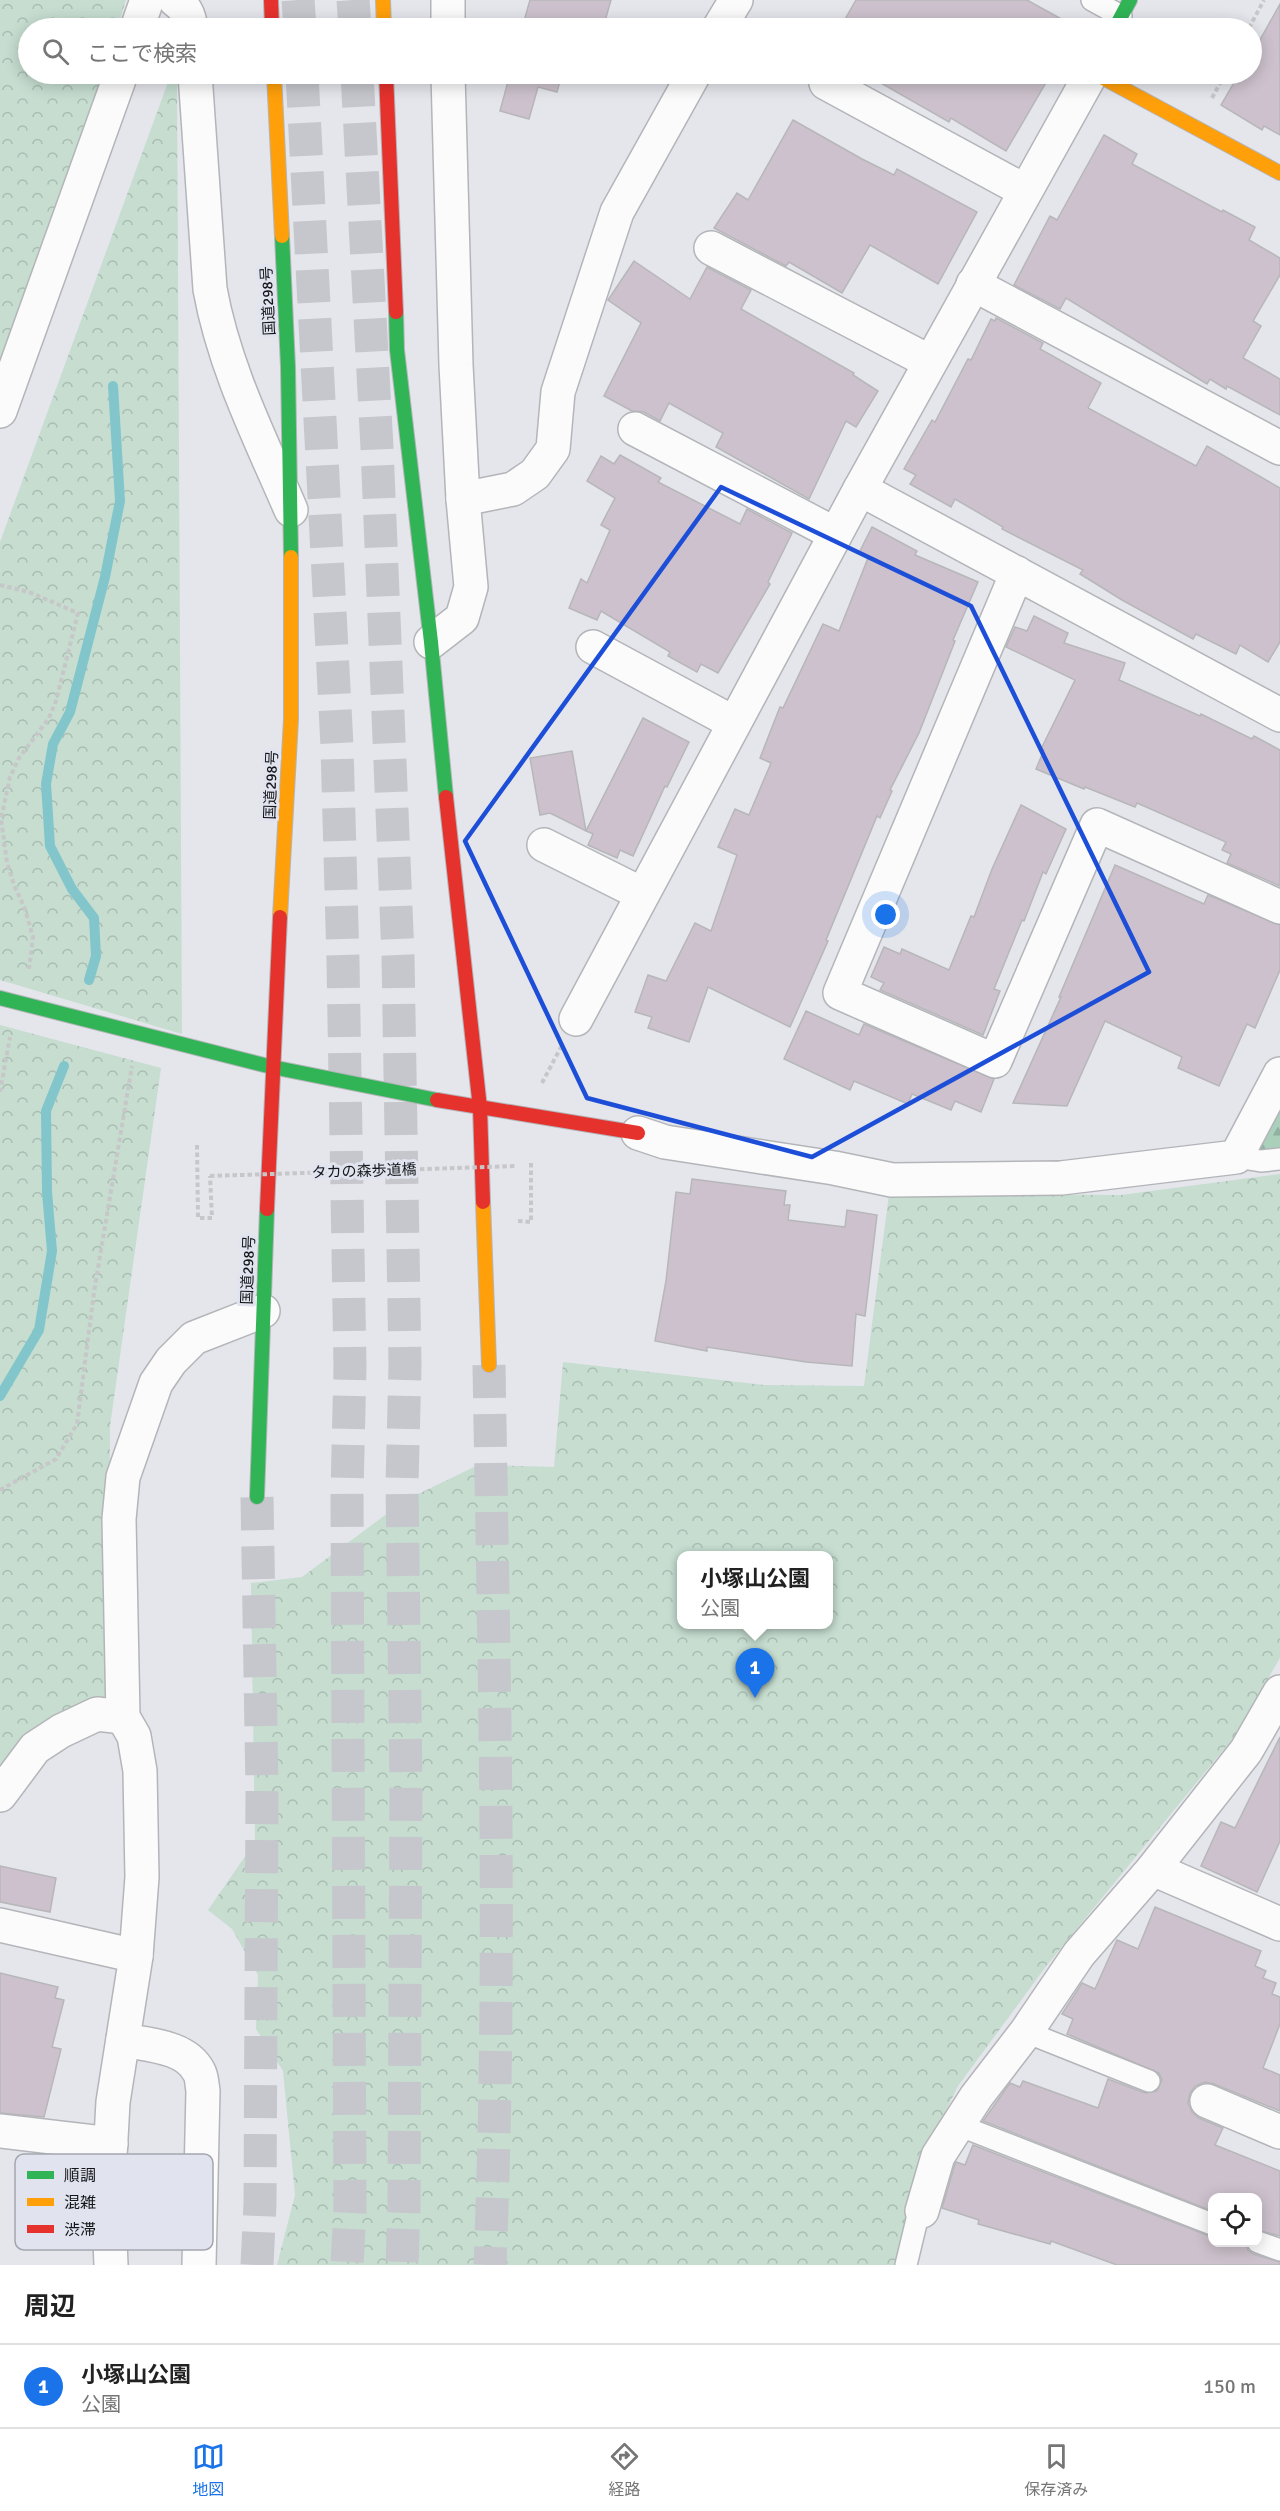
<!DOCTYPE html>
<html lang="ja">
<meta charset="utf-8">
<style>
body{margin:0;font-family:Signika,"Noto Sans JP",sans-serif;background:#f2f2f2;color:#222}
.controls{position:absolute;right:18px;bottom:18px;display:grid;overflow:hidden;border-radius:12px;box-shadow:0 3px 15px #0003}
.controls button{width:54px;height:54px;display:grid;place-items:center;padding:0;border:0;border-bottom:2px solid #e0e0e0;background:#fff;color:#222;font:30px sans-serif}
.you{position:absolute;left:886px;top:915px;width:21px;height:21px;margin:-15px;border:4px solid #fff;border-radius:50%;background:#1a73e8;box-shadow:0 0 0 9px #1a73e833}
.badge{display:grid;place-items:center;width:39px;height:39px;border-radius:50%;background:#1a73e8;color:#fff;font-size:20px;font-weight:700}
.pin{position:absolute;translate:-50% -50px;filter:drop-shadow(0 2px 3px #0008)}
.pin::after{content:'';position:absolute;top:32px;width:21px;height:18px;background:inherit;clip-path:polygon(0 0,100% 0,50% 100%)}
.popup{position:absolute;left:677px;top:1551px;width:156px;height:78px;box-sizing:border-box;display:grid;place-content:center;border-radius:12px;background:#fff;filter:drop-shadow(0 2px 4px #0005);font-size:20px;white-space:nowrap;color:#767676}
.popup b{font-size:22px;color:#222}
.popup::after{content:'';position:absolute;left:50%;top:100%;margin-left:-12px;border:12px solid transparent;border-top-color:#fff}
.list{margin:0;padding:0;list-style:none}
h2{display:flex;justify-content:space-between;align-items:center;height:78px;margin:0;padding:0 24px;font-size:26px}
h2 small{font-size:20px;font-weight:400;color:#767676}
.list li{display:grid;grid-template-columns:39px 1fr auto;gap:18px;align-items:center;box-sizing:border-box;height:84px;padding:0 24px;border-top:2px solid #e0e0e0}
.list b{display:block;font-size:22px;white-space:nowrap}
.list p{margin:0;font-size:20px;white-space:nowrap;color:#767676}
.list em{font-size:20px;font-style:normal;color:#767676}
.icon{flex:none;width:33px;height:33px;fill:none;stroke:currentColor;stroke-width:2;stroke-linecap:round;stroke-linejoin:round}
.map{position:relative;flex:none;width:1280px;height:2265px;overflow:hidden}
.search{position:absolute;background:#fff;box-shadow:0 3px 15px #0003;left:18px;right:18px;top:18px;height:66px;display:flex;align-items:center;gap:15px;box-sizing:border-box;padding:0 21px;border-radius:33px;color:#767676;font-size:22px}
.sheet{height:162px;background:#fff}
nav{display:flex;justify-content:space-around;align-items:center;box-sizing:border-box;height:84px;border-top:2px solid #e0e0e0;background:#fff;font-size:16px;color:#767676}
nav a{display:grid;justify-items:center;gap:3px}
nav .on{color:#1a73e8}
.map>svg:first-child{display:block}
.forest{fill:url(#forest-firs)}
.park{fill:url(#park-crowns);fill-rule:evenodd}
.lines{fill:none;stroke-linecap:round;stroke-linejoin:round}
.stream{stroke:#82c6cc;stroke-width:10}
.building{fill:#ccc1cc;stroke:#b7b7ba;stroke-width:1.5}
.highway-tunnel{stroke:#c5c7cc;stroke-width:33;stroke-dasharray:33 16;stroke-linecap:butt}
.lane-casing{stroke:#b4b5b9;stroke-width:24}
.street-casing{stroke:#b4b5b9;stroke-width:36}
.fast-casing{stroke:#b4b5b9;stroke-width:16}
.slow-casing{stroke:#b4b5b9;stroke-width:16}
.jam-casing{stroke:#b4b5b9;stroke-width:16}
.path{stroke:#c7c7c9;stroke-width:4;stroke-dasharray:4.5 3;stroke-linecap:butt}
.lane{stroke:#fbfbfc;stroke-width:21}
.street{stroke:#fbfbfc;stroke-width:33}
.fast{stroke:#30b455;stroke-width:14}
.slow{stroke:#ff9f0a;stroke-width:14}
.jam{stroke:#e5322d;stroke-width:14}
.path-bridge{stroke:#c7c7c9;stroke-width:4;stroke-dasharray:4.5 3;stroke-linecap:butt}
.marked{fill:none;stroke:#1d4ed8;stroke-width:4.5;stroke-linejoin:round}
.labels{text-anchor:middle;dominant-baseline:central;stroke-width:6;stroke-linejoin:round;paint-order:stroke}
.street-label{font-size:15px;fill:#141519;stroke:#e1e4ef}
.key{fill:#e1e4ef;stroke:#a4a6af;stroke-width:1.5}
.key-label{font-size:16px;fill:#141519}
</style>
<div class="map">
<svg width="1280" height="2265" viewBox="0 0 1280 2265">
<defs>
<pattern id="forest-firs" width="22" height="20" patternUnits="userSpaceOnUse" patternTransform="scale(1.5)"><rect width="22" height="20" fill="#aacfbb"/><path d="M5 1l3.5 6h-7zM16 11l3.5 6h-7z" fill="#91b1a0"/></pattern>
<pattern id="park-crowns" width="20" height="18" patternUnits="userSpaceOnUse" patternTransform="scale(1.5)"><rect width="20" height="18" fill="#c6ddd0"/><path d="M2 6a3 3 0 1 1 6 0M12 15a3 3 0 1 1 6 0" fill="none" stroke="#a9bdb2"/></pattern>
</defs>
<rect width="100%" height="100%" fill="#e4e6ec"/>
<path class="forest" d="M1280 1106V1151H1260L1270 1107Z"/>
<g class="park">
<path d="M0 0H126L117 28H28V74H103L80 147 0 367Z"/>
<path d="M171 74H177L182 1034 0 980V542Z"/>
<path d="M0 1025 161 1068 110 1426 108 1707 0 1771Z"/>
<path d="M1280 1174V1658L1234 1737 1047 1965 958 2086 933 2137 898 2265H277L295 2195 283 2071 256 2029 258 1975 232 1929 208 1910 255 1842 251 1583 302 1577 404 1501 478 1465 554 1467 563 1362 764 1385 864 1386 889 1194 1121 1195ZM682 1556H828V1624H682Z"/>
</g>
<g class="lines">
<g class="stream">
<path d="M89 980 96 956 94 918 72 889 50 846 46 784 53 744 70 712 105 577 120 501 113 386"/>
<path d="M0 1396 39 1330 52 1251 47 1192 46 1111 64 1066"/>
</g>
</g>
<g class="building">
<path d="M530 0H611L603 28H522Z"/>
<path d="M856 0H1027L1076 27 840 28Z"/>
<path d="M1280 4V135L1264 126 1262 130 1221 105 1239 74H1251V56Z"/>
<path d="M510 74H562L557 92 538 87 529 119 500 111Z"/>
<path d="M865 74H1051L1006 151 951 118 949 122Z"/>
<path d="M793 120 862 159 894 175 897 169 977 212 938 284 870 245 842 293 789 262 786 266 714 228 737 193 748 200Z"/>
<path d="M1104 135 1137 154 1132 164 1222 212 1223 210 1255 227 1249 240 1280 258V275L1253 321 1261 326 1243 358 1280 379V415L1227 386 1226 389 1210 379 1207 384 1066 298 1060 309 1014 285 1050 216 1057 220Z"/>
<path d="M634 261 690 299 707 267 751 290 741 309 854 373 853 375 878 391 856 427 846 421 809 499 716 447 723 433 669 403 660 421 644 412 632 411 604 396 641 323 608 300Z"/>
<path d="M996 318 1043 343 1040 349 1101 383 1088 408 1196 466 1207 446 1280 488V642L1268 662 1240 645 1236 654 1196 634 1193 639 1122 600 1080 574 1083 570 1002 529 1003 527 955 499 951 507 910 484 916 475 904 469 932 420 935 422 968 359 971 360 991 319 995 321Z"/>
<path d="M620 455 661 478 658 482 740 524 747 509 792 533 768 582 770 584 718 673 701 664 697 672 668 656 670 652 601 611 597 620 569 608 581 579 587 583 610 530 601 525 615 498 587 481 601 456 614 464Z"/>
<path d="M872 527 917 551 915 555 978 582 953 640 955 641 919 733 890 790 892 791 880 818 877 816 826 940 828 941 790 1027 708 987 689 1042 648 1028 652 1017 635 1012 648 975 666 981 695 923 711 931 737 855 718 847 735 809 749 815 771 763 760 758 780 707 783 708 823 624 839 631 868 558 859 553Z"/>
<path d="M1034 616 1068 633 1064 643 1125 663 1119 680 1200 716 1201 714 1252 739 1254 736 1280 750V886L1227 863 1231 854 1222 850 1226 842 1137 803 1135 807 1085 787 1084 789 1036 769 1044 750 1041 749 1075 680 1006 647 1015 627 1027 631Z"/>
<path d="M643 718 689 742 667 787 665 786 633 856 620 850 617 858 588 845 593 834 586 831Z"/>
<path d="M572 751 586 831 550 813 540 815 530 758Z"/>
<path d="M1021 805 1066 829 1046 874 1043 872 1024 921 1022 920 994 989 1000 991 983 1035 880 990 884 983 871 977 884 947 900 954 902 949 949 970 971 916 974 917 992 869Z"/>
<path d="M1115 865 1204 904 1208 895 1280 925V970L1255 1028 1247 1024 1219 1086 1178 1068 1182 1057 1105 1021 1067 1106 1013 1103 1061 997H1059Z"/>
<path d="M806 1011 859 1035 864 1024 994 1079 981 1112 955 1101 951 1110 912 1094 908 1104 854 1081 850 1090 784 1059Z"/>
<path d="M692 1179 786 1191 784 1205H790L788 1220 845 1227 847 1210 877 1215 865 1316 856 1314 852 1366 806 1362 707 1347V1351L655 1341 666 1281 676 1192 690 1194Z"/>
<path d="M1280 1737V1841L1257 1892 1201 1866 1221 1822 1235 1828Z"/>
<path d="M0 1866 56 1878 50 1912 0 1902Z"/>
<path d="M1155 1907 1261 1951 1255 1966 1266 1971 1263 1978 1276 1983 1272 1994 1280 1997V2024L1263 2068 1280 2075V2111L1214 2084 1205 2082 1195 2086 1190 2093 1188 2103 1192 2112 1199 2118 1223 2128 1215 2145 1280 2171V2236L1257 2230V2198H1212V2211L983 2121 1010 2083 1020 2087 1023 2081 1098 2108 1108 2079 1145 2093 1157 2091 1162 2080 1159 2073 1067 2034 1073 2019 1062 2014 1082 1983 1095 1989 1117 1940 1138 1949Z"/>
<path d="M0 1973 58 1987 55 1998 64 2000 52 2047 61 2049 44 2117 0 2113Z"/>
<path d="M973 2145 1212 2237V2242H1246L1248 2250 1253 2254 1280 2262V2265H1117L1051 2241 1050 2244 978 2224 979 2220 942 2208 955 2164 956 2162 965 2165Z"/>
</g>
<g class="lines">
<g class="highway-tunnel">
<path d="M298 0 300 28"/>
<path d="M353 0 355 28"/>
<path d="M302 74 337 746 343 962 350 1367 347 1493 350 2209 347 2265"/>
<path d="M357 74 377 448 398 956 405 1365 402 1485 406 1785 404 2206 402 2265"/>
<path d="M489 1365C494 1665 502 1965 490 2265"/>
<path d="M257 2265 260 2204 262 1790 257 1497"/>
</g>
<defs>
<g id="lane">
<path d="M1092 0 1121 16"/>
<path d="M1236 1157 1261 1161 1280 1159"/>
<path d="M1026 2032 1149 2081"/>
<path d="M958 2125 1212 2224"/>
<path d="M1258 2242 1280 2250"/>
<path d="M906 2265 919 2211H922"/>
</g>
<g id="street">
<path d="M175 0C186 8 189 15 191 28"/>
<path d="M137 28 147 0"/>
<path d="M448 28V0"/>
<path d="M719 28 736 0"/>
<path d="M195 74 210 289C224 367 260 438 291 510"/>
<path d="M826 83 1025 191"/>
<path d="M711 248 930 362"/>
<path d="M973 284 1280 448"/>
<path d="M0 411 121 74"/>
<path d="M635 429 835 534"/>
<path d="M860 489 1280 715"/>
<path d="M463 499 513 489 535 474 553 449 558 392 617 212 694 74"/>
<path d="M1017 573 840 993 995 1061 1097 825 1280 907"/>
<path d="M431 642 462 618 471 587 463 499 456 365 448 74"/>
<path d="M593 647 734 723"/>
<path d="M544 845 642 894"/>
<path d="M576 1019 860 489 1091 74"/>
<path d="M638 1133 665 1142 834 1168 892 1180 1061 1178 1236 1157 1280 1074"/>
<path d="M0 1795 35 1748 61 1731 97 1714 123 1717"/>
<path d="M1153 1869 1280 1924"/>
<path d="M0 1925 136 1956"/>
<path d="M123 2040C148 2045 186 2046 199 2072 202 2077 202 2086 203 2091L199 2265"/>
<path d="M1207 2101 1280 2132"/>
<path d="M0 2131 111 2144"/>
<path d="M922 2211 938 2156 976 2097 1026 2032 1079 1954 1153 1869 1246 1751 1280 1692"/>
<path d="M111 2265 108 2193 113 2102 136 1956 142 1877 140 1771 134 1736 123 1717 119 1519 123 1477 156 1383 171 1361 194 1338 263 1311"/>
</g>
<g id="fast">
<path d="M1115 28 1130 0"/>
<path d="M282 236 288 367 291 557"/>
<path d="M396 312 397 350 431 642 446 797"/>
<path d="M0 998 272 1067 437 1100"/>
<path d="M257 1497 267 1209"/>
</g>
<g id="slow">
<path d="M383 0 384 28"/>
<path d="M274 74 282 236"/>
<path d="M1096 74 1280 173"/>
<path d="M280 917 291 719V557"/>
<path d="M483 1202 489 1365"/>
</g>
<g id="jam">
<path d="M271 0 272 28"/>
<path d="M386 74 396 312"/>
<path d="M446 797 480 1108 483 1202"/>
<path d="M437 1100 638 1133"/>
<path d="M267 1209 280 917"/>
</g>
</defs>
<use href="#lane" class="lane-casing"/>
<use href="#street" class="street-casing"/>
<use href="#fast" class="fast-casing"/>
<use href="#slow" class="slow-casing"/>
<use href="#jam" class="jam-casing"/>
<g class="path">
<path d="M1249 28 1264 0"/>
<path d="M1212 98 1225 74"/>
<path d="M0 585 29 592 78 613 56 701 49 718 19 758 10 777 1 819 7 862 14 885 25 909 33 937 29 969"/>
<path d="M542 1083 561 1047"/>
<path d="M0 1092 10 1037"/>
<path d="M197 1145 198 1218H212L210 1176"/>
<path d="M518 1221 531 1222V1162"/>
<path d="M0 1490 56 1459 77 1424 94 1292 132 1066"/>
</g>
<use href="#lane" class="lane"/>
<use href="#street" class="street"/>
<use href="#fast" class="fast"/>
<use href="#slow" class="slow"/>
<use href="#jam" class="jam"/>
<path class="path-bridge" d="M210 1176 517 1166"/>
</g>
<path class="marked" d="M721 487 971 606 1149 972 812 1157 587 1098 465 841Z"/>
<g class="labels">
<g class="street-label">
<text transform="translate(268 301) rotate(-93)">国道298号</text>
<text transform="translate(271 785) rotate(-88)">国道298号</text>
<text transform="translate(364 1171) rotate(-2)">タカの森歩道橋</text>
<text transform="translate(248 1270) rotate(-88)">国道298号</text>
</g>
</g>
<rect x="15" y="2154" width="198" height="96" rx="9" class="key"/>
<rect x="27" y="2171" width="27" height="8" fill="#30b455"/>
<rect x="27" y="2198" width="27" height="8" fill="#ff9f0a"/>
<rect x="27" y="2225" width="27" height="8" fill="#e5322d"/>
<g class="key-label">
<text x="64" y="2181">順調</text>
<text x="64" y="2208">混雑</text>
<text x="64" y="2235">渋滞</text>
</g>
</svg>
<div class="controls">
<button><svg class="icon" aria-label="locate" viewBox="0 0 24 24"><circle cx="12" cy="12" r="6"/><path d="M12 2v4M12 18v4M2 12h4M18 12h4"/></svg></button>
</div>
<div class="you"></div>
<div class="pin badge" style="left:755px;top:1698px">1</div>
<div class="popup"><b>小塚山公園</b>公園</div>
<div class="search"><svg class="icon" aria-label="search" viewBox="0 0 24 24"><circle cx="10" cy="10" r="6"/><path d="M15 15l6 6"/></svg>ここで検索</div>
</div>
<section class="sheet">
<h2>周辺<small></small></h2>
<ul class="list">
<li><span class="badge">1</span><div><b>小塚山公園</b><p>公園</p></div><em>150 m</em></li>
</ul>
</section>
<nav>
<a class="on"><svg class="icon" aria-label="map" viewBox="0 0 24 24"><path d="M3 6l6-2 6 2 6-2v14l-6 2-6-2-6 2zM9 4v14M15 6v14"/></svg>地図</a>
<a><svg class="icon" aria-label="directions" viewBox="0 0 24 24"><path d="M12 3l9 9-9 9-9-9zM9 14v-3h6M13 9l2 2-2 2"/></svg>経路</a>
<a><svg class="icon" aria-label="saved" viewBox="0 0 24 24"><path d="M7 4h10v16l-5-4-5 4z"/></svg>保存済み</a>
</nav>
